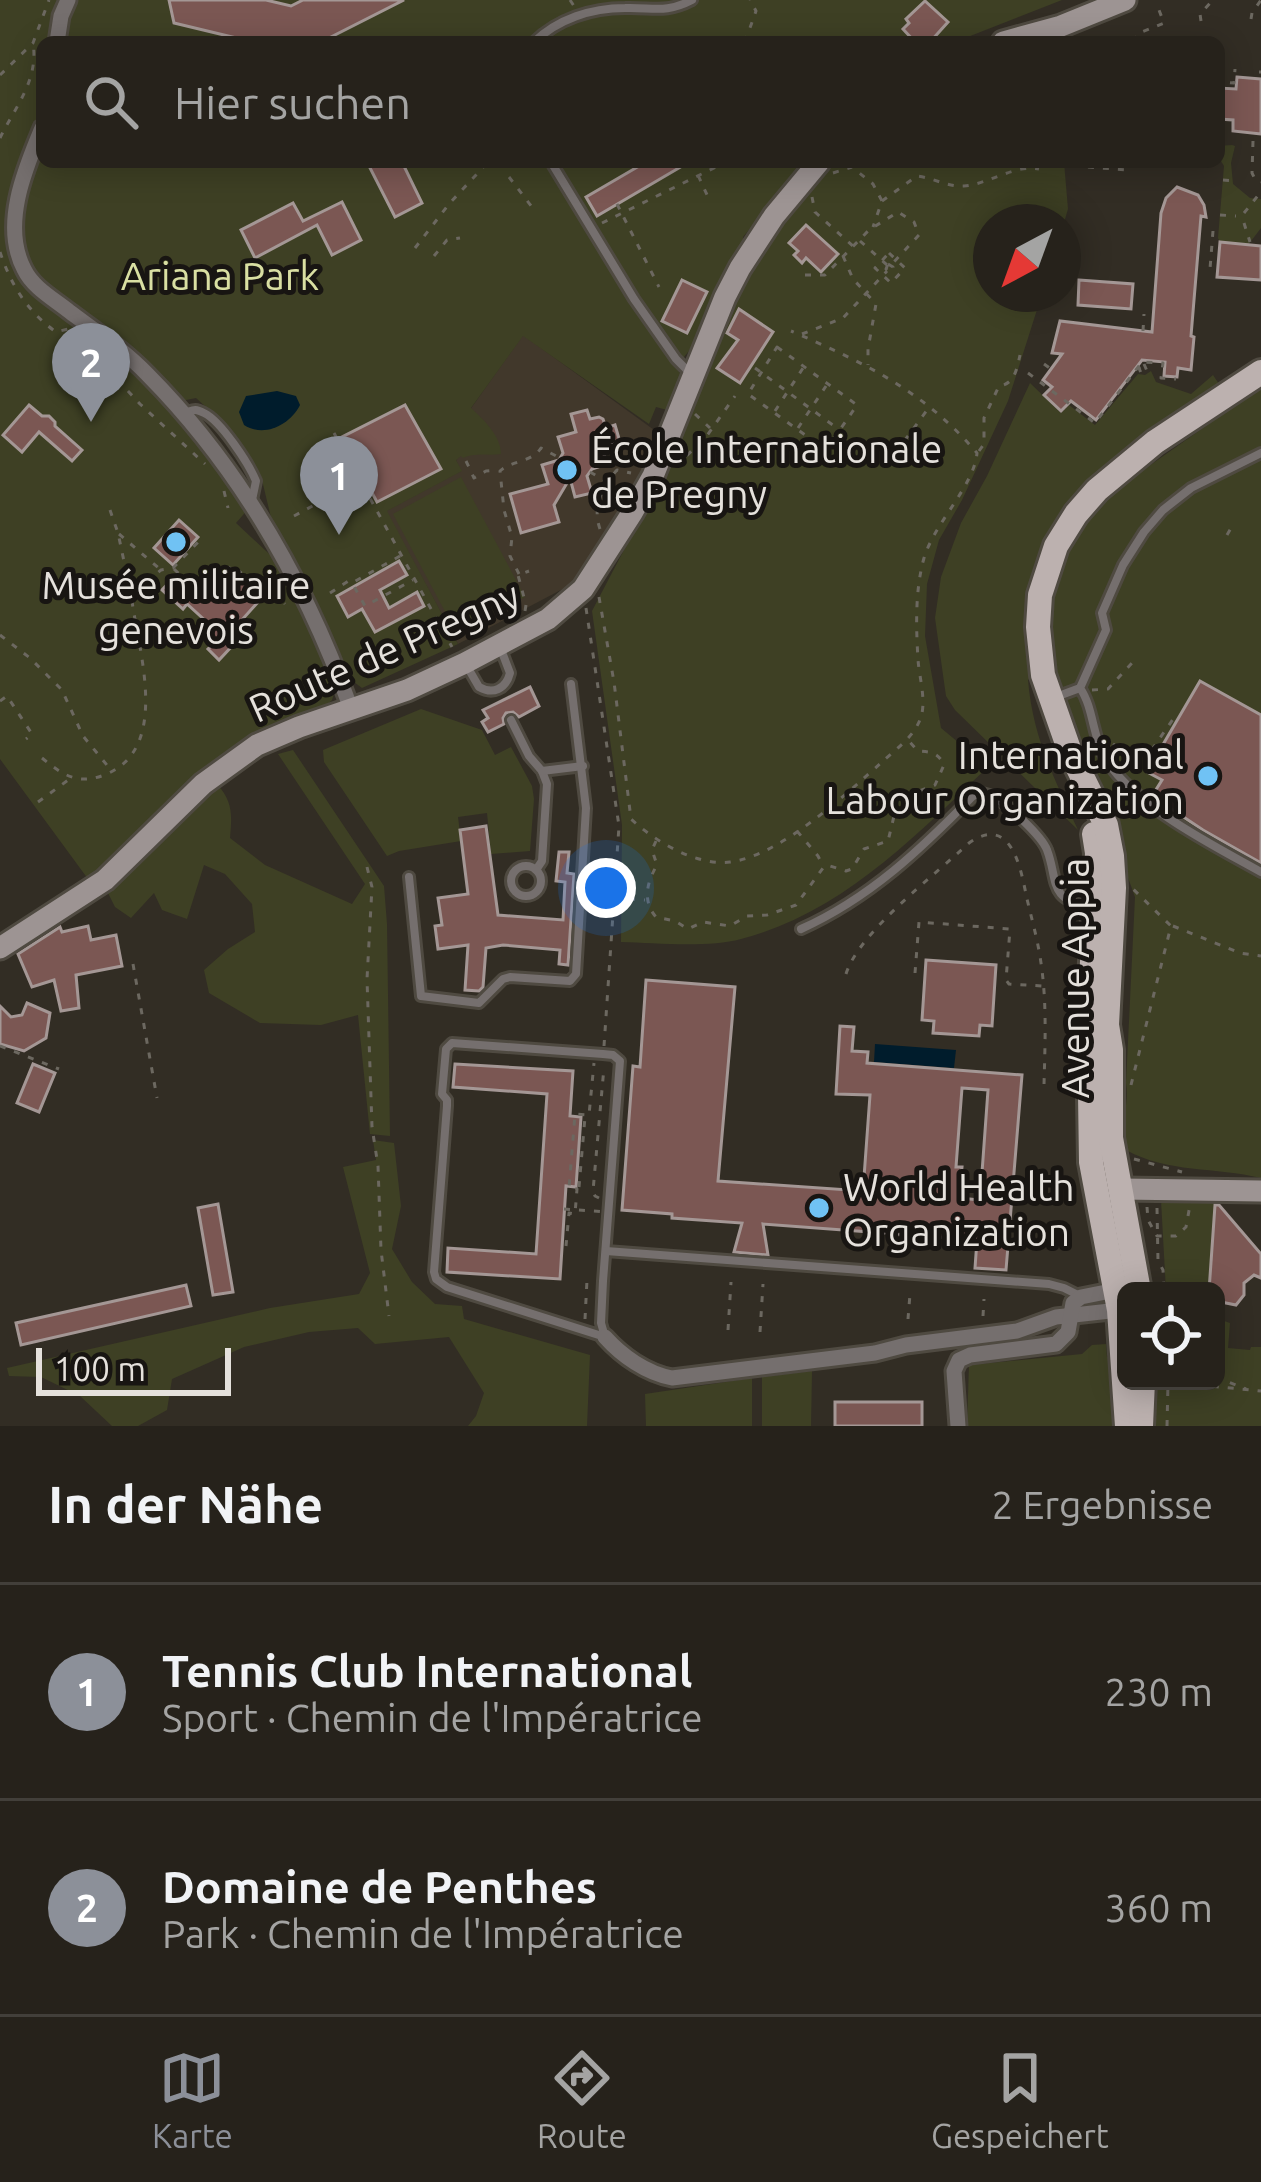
<!DOCTYPE html>
<html lang="de">
<meta charset="utf-8">
<style>
body{margin:0;font-family:Ubuntu,sans-serif;background:#322f28;color:#f1f3f6}
.controls{position:absolute;right:36px;bottom:36px;display:grid;overflow:hidden;border-radius:18px;box-shadow:0 6px 30px #0003}
.controls button{width:108px;height:108px;display:grid;place-items:center;padding:0;border:0;border-bottom:3px solid #423f3a;background:#26221b;color:#f1f3f6;font:60px sans-serif}
.compass{position:absolute;left:973px;top:204px;width:108px;height:108px;border-radius:50%;background:#26221b;box-shadow:0 6px 30px #0003;rotate:221deg}
.scale{position:absolute;left:36px;bottom:30px;width:195px;box-sizing:border-box;padding-left:12px;border:6px solid #e5e1dc;border-top:0;font-size:33px;line-height:42px;white-space:nowrap;color:#e5e1dc;-webkit-text-stroke:9px #181512;paint-order:stroke}
.you{position:absolute;left:606px;top:888px;width:42px;height:42px;margin:-30px;border:9px solid #fff;border-radius:50%;background:#1a73e8;box-shadow:0 0 0 18px #1a73e833}
.badge{display:grid;place-items:center;width:78px;height:78px;border-radius:50%;background:#8c9099;color:#fff;font-size:39px;font-weight:700}
.pin{position:absolute;translate:-50% -99px;filter:drop-shadow(0 3px 6px #0008)}
.pin::after{content:'';position:absolute;top:63px;width:42px;height:36px;background:inherit;clip-path:polygon(0 0,100% 0,50% 100%)}
.list{margin:0;padding:0;list-style:none}
h2{display:flex;justify-content:space-between;align-items:center;height:156px;margin:0;padding:0 48px;font-size:51px}
h2 small{font-size:39px;font-weight:400;color:#a4a4a3}
.list li{display:grid;grid-template-columns:78px 1fr auto;gap:36px;align-items:center;box-sizing:border-box;height:216px;padding:0 48px;border-top:3px solid #423f3a}
.list b{display:block;font-size:45px;white-space:nowrap}
.list p{margin:0;font-size:39px;white-space:nowrap;color:#a4a4a3}
.list em{font-size:39px;font-style:normal;color:#a4a4a3}
.icon{flex:none;width:66px;height:66px;fill:none;stroke:currentColor;stroke-width:2;stroke-linecap:round;stroke-linejoin:round}
.map{position:relative;flex:none;width:1261px;height:1426px;overflow:hidden}
.search{position:absolute;background:#26221b;box-shadow:0 6px 30px #0003;left:36px;right:36px;top:36px;height:132px;display:flex;align-items:center;gap:30px;box-sizing:border-box;padding:0 42px;border-radius:18px;color:#a4a4a3;font-size:45px}
.sheet{height:588px;background:#26221b}
nav{display:flex;justify-content:space-around;align-items:center;box-sizing:border-box;height:168px;border-top:3px solid #423f3a;background:#26221b;font-size:33px;color:#a4a4a3}
nav a{display:grid;justify-items:center;gap:6px}
nav .on{color:#8c9099}
.map>svg:first-child{display:block}
.built{fill:#41382b}
.green{fill:#3e4024}
.water{fill:#001c2c}
.building{fill:#7b5753;stroke:#a49795;stroke-width:3;fill-rule:evenodd}
.lines{fill:none;stroke-linecap:round;stroke-linejoin:round}
.lane-casing{stroke:#4f4a41;stroke-width:14}
.street-casing{stroke:#4f4a41;stroke-width:21}
.secondary-casing{stroke:#4f4a41;stroke-width:27}
.primary-casing{stroke:#4f4a41;stroke-width:30}
.path{stroke:#6c6860;stroke-width:3;stroke-dasharray:6 9;stroke-linecap:butt}
.lane{stroke:#756f6e;stroke-width:8}
.street{stroke:#756f6e;stroke-width:15}
.secondary{stroke:#9d9493;stroke-width:21}
.primary{stroke:#bcb1af;stroke-width:24}
.path-bridge{stroke:#6c6860;stroke-width:3;stroke-dasharray:6 9;stroke-linecap:butt}
.poi-dot{fill:#70c2f4;stroke:#181512;stroke-width:4.5}
.labels{text-anchor:middle;dominant-baseline:central;stroke-width:10;stroke-linejoin:round;paint-order:stroke}
.park-label{font-size:39px;fill:#d9dfa2;stroke:#181512}
.poi-label{font-size:39px;fill:#e5e1dc;stroke:#181512;text-anchor:start}
.street-label{font-size:39px;fill:#e5e1dc;stroke:#181512}
</style>
<div class="map">
<svg width="1261" height="1426" viewBox="0 0 1261 1426">
<rect width="100%" height="100%" fill="#322d24"/>
<path class="built" d="M523 335 661 435 629 505 576 582 458 644 386 511 461 471 456 460 462 421Z"/>
<g class="green">
<path d="M0 0H61L52 42H42C42 65 46 93 41 116 33 155 3 187 5 229 6 246 10 268 21 281 42 308 83 326 110 348 164 393 207 452 249 508L236 523 281 565 304 608 336 687 332 700 328 704 248 737 88 879 0 759Z"/>
<path d="M76 0H1062L955 42H63L70 10Z"/>
<path d="M42 145V162H805L743 237V242L689 351 684 357H679L672 362 685 380 671 411 656 407 649 424 523 336 471 408C484 420 501 436 501 454 487 456 475 452 463 458L461 456 456 460 462 471 387 511 458 644 362 688 354 682H347L273 526 262 480 219 419 196 398 181 401 131 352 128 346 118 342C102 329 39 285 31 271 9 229 27 185 42 145Z"/>
<path d="M1232 145 1235 146 1231 163 1233 184 1250 198 1261 199V228L1248 245 1220 242 1218 238 1224 166 1219 158V146Z"/>
<path d="M835 162H1064L1068 209 1063 226V222H991V294H1042L1008 401 962 500 939 540 927 584 925 636 941 728 988 767C915 836 842 913 741 939 708 948 656 943 621 942L622 825 592 611 658 485 719 337 745 282 768 244Z"/>
<path d="M1151 371 1156 382 1191 394 1213 375 1219 384 1217 388C1140 439 1043 492 1028 593 1024 621 1029 649 1031 677L1028 680C1033 738 1054 778 1078 830L955 710 946 696 935 618 941 577 961 523 987 476 1030 383 1061 413 1069 405 1095 425 1138 374 1145 375Z"/>
<path d="M1261 387V1178C1216 1167 1167 1173 1126 1150 1118 1127 1130 1106 1126 1083L1135 897 1050 661 1054 598 1069 546 1108 495Z"/>
<path d="M461 477 525 597 457 634 393 514Z"/>
<path d="M421 709 482 730 495 755 511 747 532 786 534 799 530 851 491 854 487 813 458 817 461 841 399 851 387 856 324 762 323 750Z"/>
<path d="M293 750 384 886 387 924 390 1136 370 1134 358 1015 321 1025 260 1023 209 993 204 970 228 949 255 932 252 904 225 874 204 865 187 919 162 910 154 893 131 918 115 907 107 891 217 784C233 802 232 815 230 838L265 865 352 904 365 884 278 754Z"/>
<path d="M373 1140 394 1143 401 1206 392 1249 412 1282 435 1304 462 1306 464 1319 590 1355 587 1426H468L476 1416 484 1393 449 1337 375 1344 358 1328 309 1332 244 1347 172 1379 167 1410 138 1426H112L80 1396 41 1377 9 1376 7 1368 270 1308 359 1294 370 1273 343 1167 376 1160Z"/>
<path d="M1161 1200 1216 1201 1209 1291H1166Z"/>
<path d="M1216 1318 1230 1323 1228 1348 1250 1350 1251 1347H1261V1426H1155V1381H1216Z"/>
<path d="M1106 1344 1107 1357 1114 1356 1117 1426H967L969 1365 1082 1354 1092 1345Z"/>
<path d="M812 1371 811 1426H762V1377Z"/>
<path d="M752 1378V1426H646L645 1394Z"/>
</g>
<g class="water">
<path d="M277 391 296 396 300 405C290 425 264 438 244 425L239 412 246 396Z"/>
<path d="M875 1044 956 1050 954 1068 874 1062Z"/>
</g>
<g class="building">
<path d="M169 0H266L291 6 303 0H404L321 42H253L174 23Z"/>
<path d="M925 1 948 22 930 42H915L903 29 909 23 906 19Z"/>
<path d="M1237 77 1261 79V134L1233 131V120L1219 119V88L1236 89Z"/>
<path d="M367 162H402L422 203 395 217Z"/>
<path d="M646 162H689L597 216 586 197Z"/>
<path d="M1177 187 1198 195 1204 205 1206 217 1201 216 1191 336 1194 337 1191 370 1178 368 1177 377 1164 376 1165 362 1142 360 1096 420 1071 401 1061 411 1044 395 1052 387 1043 380 1062 354 1052 353 1060 321 1152 332 1161 213 1166 198Z"/>
<path d="M342 202 361 240 332 255 317 225 255 258 241 230 293 203 303 221Z"/>
<path d="M806 225 838 254 821 272 806 258 802 263 794 255 798 251 789 243Z"/>
<path d="M1220 242 1261 246V280L1217 277Z"/>
<path d="M682 280 707 292 687 333 662 321Z"/>
<path d="M1079 280 1133 284 1131 309 1078 305Z"/>
<path d="M739 309 773 332 740 383 717 368 738 340 727 333Z"/>
<path d="M29 405 42 416H49L55 422V426L82 450 72 461 39 432 22 452 3 435Z"/>
<path d="M405 405 441 469 377 502 342 437Z"/>
<path d="M587 410 590 419 599 417 603 419 606 428 615 425 620 442 602 447 607 464 592 469 587 476 592 493 575 497 570 478 554 505 559 522 521 533 510 494 548 484 542 465 559 460 563 453 558 437 576 432 571 414Z"/>
<path d="M179 520 198 537 173 565 154 548Z"/>
<path d="M399 561 407 575 380 590 389 608 417 592 424 606 375 632 362 609 348 617 337 596Z"/>
<path d="M232 569 252 587 247 592 258 602 240 622 248 629 219 660 208 649 214 643 202 632 209 624 187 604 183 609 162 590 175 576 202 601Z"/>
<path d="M1200 681 1261 715V863L1203 830 1152 796 1162 780 1147 772Z"/>
<path d="M530 687 539 706 519 717 513 712 506 713 503 718 504 724 488 732 482 722 488 718 483 710Z"/>
<path d="M486 826 498 915 563 920 565 882 556 881 559 852H569L567 873 574 874 568 965 559 964 560 950 503 945 486 948 483 987 479 991 465 990 468 945 438 949 435 926 442 925 438 898 468 894 460 830Z"/>
<path d="M88 926 91 940 116 935 122 966 76 975 79 1008 61 1011 54 980 32 987 18 954 60 927 62 932Z"/>
<path d="M926 960 996 965 992 1026 980 1025 979 1036 933 1033 934 1021 922 1020Z"/>
<path d="M646 980 735 987 718 1181 863 1191 870 1095 836 1094 840 1026 854 1027 852 1051 868 1052 867 1063 1022 1075 1006 1270 975 1268 977 1240 763 1224 768 1255 734 1252 742 1223 672 1218V1214L622 1210 633 1066 640 1067ZM962 1088 988 1090 980 1200 959 1198 962 1167H956Z"/>
<path d="M27 1003 50 1013 46 1038 24 1051 0 1044V1006L11 1017 22 1015Z"/>
<path d="M33 1064 55 1073 39 1112 17 1103Z"/>
<path d="M455 1064 573 1071 570 1116 581 1117 576 1187 566 1186 560 1279 447 1272 448 1248 536 1254 547 1094 453 1087Z"/>
<path d="M218 1204 233 1292 213 1295 198 1208Z"/>
<path d="M1215 1205H1219L1261 1254V1278L1254 1275 1244 1283V1295L1236 1305 1216 1301V1291H1209Z"/>
<path d="M186 1285 191 1306 21 1345 16 1323Z"/>
<rect x="835" y="1402" width="87" height="24"/>
</g>
<g class="lines">
<defs>
<g id="lane">
<path d="M534 42C558 19 591 8 625 8 653 7 665 14 692 0"/>
<path d="M551 162 634 299 676 359 692 375"/>
<path d="M184 413C194 410 194 408 204 413 221 421 249 464 256 481L252 500"/>
<path d="M1261 453 1191 488 1163 510 1144 532 1123 565 1102 613 1106 630 1080 688C1094 708 1092 737 1106 760 1138 808 1211 844 1261 872"/>
<path d="M468 668 479 687C493 695 506 689 510 673L500 647"/>
<path d="M1053 698 1080 688"/>
<path d="M511 720 529 756 542 771 547 784 542 861 536 870"/>
<path d="M542 771 583 766"/>
<circle cx="526" cy="881" r="15"/>
<path d="M409 877 421 996 479 1003 503 979 510 977 570 981 576 974 586 808 571 684"/>
<path d="M801 929C870 898 921 849 973 796 983 793 982 792 992 796 1005 802 1042 836 1047 850 1058 878 1048 901 1088 905"/>
<path d="M452 1043 603 1054 613 1055 620 1061 603 1281 601 1323 605 1337 447 1287 436 1279 434 1272 447 1106V1100L442 1094 446 1049Z"/>
<path d="M606 1251 1049 1284 1064 1288 1080 1296"/>
</g>
<g id="street">
<path d="M57 42 61 16 68 0"/>
<path d="M42 128C25 169 1 225 24 269 33 288 54 299 70 312 97 332 125 351 148 375 242 470 306 584 351 709"/>
<path d="M605 1337C622 1356 646 1373 672 1378L875 1353 906 1345 1017 1331 1056 1317 1119 1310"/>
<path d="M958 1426 954 1371 959 1360 970 1355 1056 1344 1068 1332 1073 1303 1081 1297 1116 1290"/>
</g>
<g id="secondary">
<path d="M1003 42 1061 26 1125 0"/>
<path d="M0 948 105 880 203 784 257 745 299 727 407 690 465 663 548 619 583 589 632 513 653 476 725 297 740 268 774 216 819 162"/>
<path d="M1122 1189 1261 1191"/>
</g>
<g id="primary">
<path d="M1094 834 1097 853 1089 1027 1091 1162 1119 1310 1127 1426"/>
<path d="M1139 1291 1111 1138V1050L1107 1025 1114 888 1112 856 1106 825 1070 752 1043 675 1038 627 1040 595 1056 546 1076 514 1097 490 1155 442 1261 372"/>
<path d="M1141 1426 1143 1381"/>
</g>
</defs>
<use href="#lane" class="lane-casing"/>
<use href="#street" class="street-casing"/>
<use href="#secondary" class="secondary-casing"/>
<use href="#primary" class="primary-casing"/>
<g class="path">
<path d="M570 0 576 9"/>
<path d="M1251 19 1252 13 1261 0"/>
<path d="M1201 21 1200 14 1213 0"/>
<path d="M745 42 756 11 750 0"/>
<path d="M1135 42 1137 34 1164 23 1157 5"/>
<path d="M1259 72H1261"/>
<path d="M0 75 33 43 49 0"/>
<path d="M1219 86H1223V82L1234 83 1235 69"/>
<path d="M0 138C15 107 39 80 33 43"/>
<path d="M1253 141 1252 173 1255 179 1261 182"/>
<path d="M692 162 708 197"/>
<path d="M760 162 764 170"/>
<path d="M1073 166 1129 170"/>
<path d="M833 173 852 167 873 184 882 201 873 227"/>
<path d="M509 177 532 207"/>
<path d="M1223 180 1237 181"/>
<path d="M812 197 815 212 853 246"/>
<path d="M882 201 917 176C934 178 947 187 964 186 989 184 1015 164 1039 169"/>
<path d="M617 204 659 287"/>
<path d="M1244 213 1260 193"/>
<path d="M1220 215 1236 216"/>
<path d="M602 223 726 162"/>
<path d="M1244 223 1250 242"/>
<path d="M1213 231 1210 269 1214 270"/>
<path d="M860 241 887 265"/>
<path d="M415 248 449 204 488 162"/>
<path d="M0 252C11 285 27 311 56 332L68 329 72 334 66 347 102 363 140 404 205 464"/>
<path d="M889 253 905 268 891 283 875 268Z"/>
<path d="M434 256 447 240 460 238"/>
<path d="M843 256 853 279 876 304 868 349V365"/>
<path d="M888 264 893 267 890 272 886 269Z"/>
<path d="M805 275H825L869 230 898 212 914 222 919 235 891 265"/>
<path d="M1143 331 1144 314"/>
<path d="M802 334 843 318 887 271"/>
<path d="M777 347 857 405 826 450 748 394Z"/>
<path d="M1044 364 1051 369"/>
<path d="M1144 364 1147 371 1141 373 1139 368Z"/>
<path d="M755 368 856 442"/>
<path d="M1028 373 1095 423 1142 362 1163 363 1161 378 1176 379"/>
<path d="M775 411 805 365"/>
<path d="M695 414 710 428"/>
<path d="M798 428 826 386"/>
<path d="M334 433 452 647"/>
<path d="M895 450 897 451 930 406"/>
<path d="M979 451 984 444V418L999 386C1015 384 1017 368 1020 355"/>
<path d="M466 461 474 478 486 471 498 470"/>
<path d="M676 466 706 437 735 396"/>
<path d="M590 472 606 481"/>
<path d="M224 491 228 508"/>
<path d="M110 510 118 533 132 599"/>
<path d="M294 516 360 480"/>
<path d="M600 529C592 507 602 487 617 470L631 473"/>
<path d="M119 534 161 570"/>
<path d="M1227 535 1234 523"/>
<path d="M400 556 352 583 365 606 413 580"/>
<path d="M174 569 203 597 232 565 254 584"/>
<path d="M519 574 510 556 512 537 504 510 500 471C512 460 531 463 541 448L560 458"/>
<path d="M251 578H262L285 604"/>
<path d="M330 593 350 580 352 583"/>
<path d="M599 597 614 682 631 819C655 841 695 866 730 862 780 856 845 795 882 762 894 751 912 738 919 722 928 704 919 678 918 659 916 627 915 590 924 558 935 522 974 486 977 453 924 391 865 363 791 331"/>
<path d="M586 608 619 826 604 1046"/>
<path d="M525 611 526 605 518 575 529 571"/>
<path d="M0 635 30 658 62 690 83 736 111 770"/>
<path d="M1092 690 1108 689 1132 663"/>
<path d="M0 701 7 696 32 734 26 739"/>
<path d="M1113 744 1128 756 1140 757 1153 748 1176 715"/>
<path d="M42 758C65 777 80 786 109 773 169 745 139 652 132 601L151 578 161 570 173 568 203 537"/>
<path d="M38 802 71 778"/>
<path d="M797 831 818 856 823 866"/>
<path d="M656 841 652 850 657 865C647 882 642 901 656 917L675 921 688 929 703 922 730 926 747 916 767 915 796 905 823 868 827 865 846 871 852 869 864 849 888 841 895 812 902 809 914 793 935 785 944 765C938 752 931 752 918 751L907 739"/>
<path d="M367 867 372 887 367 979 372 1127 378 1166 381 1250 389 1316"/>
<path d="M614 898 645 900"/>
<path d="M1173 926 1240 953 1261 956"/>
<path d="M133 964 157 1098"/>
<path d="M915 973 919 922 1010 929 1006 980 1009 984 1043 986"/>
<path d="M846 974C859 932 934 876 969 843 1012 813 1021 870 1027 899 1032 920 1038 941 1041 963 1047 1003 1045 1045 1044 1085"/>
<path d="M0 1046 59 1069"/>
<path d="M1131 1085 1171 926 1133 889"/>
<path d="M1134 1159 1182 1172"/>
<path d="M579 1187 585 1117"/>
<path d="M599 1198 595 1196 593 1191 604 1067"/>
<path d="M1147 1207 1148 1220 1157 1236H1176L1186 1227 1190 1205"/>
<path d="M1157 1208 1158 1261 1163 1270 1164 1291"/>
<path d="M566 1246 569 1213 575 1214 577 1189 569 1188 575 1114 589 1115 594 1063"/>
<path d="M983 1316 984 1299"/>
<path d="M585 1319 587 1280"/>
<path d="M908 1319 910 1294"/>
<path d="M728 1330 731 1282"/>
<path d="M760 1332 763 1284"/>
<path d="M1216 1377 1246 1389"/>
<path d="M1168 1382 1261 1391"/>
<path d="M1167 1426 1168 1383"/>
</g>
<use href="#lane" class="lane"/>
<use href="#street" class="street"/>
<use href="#secondary" class="secondary"/>
<use href="#primary" class="primary"/>
<path class="path-bridge" d="M564 1209 607 1212"/>
</g>
<g class="poi-dot">
<circle cx="567" cy="470" r="12"/>
<circle cx="176" cy="542" r="12"/>
<circle cx="1208" cy="776" r="12"/>
<circle cx="819" cy="1208" r="12"/>
</g>
<g class="labels">
<g class="park-label">
<text x="220" y="275">Ariana Park</text>
</g>
<g class="poi-label">
<text x="591" y="448">École Internationale<tspan x="591" dy="45">de Pregny</tspan></text>
<text x="176" y="584" text-anchor="middle">Musée militaire<tspan x="176" dy="45">genevois</tspan></text>
<text x="1184" y="754" text-anchor="end">International<tspan x="1184" dy="45">Labour Organization</tspan></text>
<text x="843" y="1186">World Health<tspan x="843" dy="45">Organization</tspan></text>
</g>
<g class="street-label">
<text transform="translate(384 651) rotate(-24)">Route de Pregny</text>
<text transform="translate(1074 978) rotate(-90)">Avenue Appia</text>
</g>
</g>
</svg>
<div class="controls">
<button><svg class="icon" aria-label="locate" viewBox="0 0 24 24"><circle cx="12" cy="12" r="6"/><path d="M12 2v4M12 18v4M2 12h4M18 12h4"/></svg></button>
</div>
<svg class="compass" viewBox="-18 -18 36 36"><path d="M0-13l5 13h-10z" fill="#e53935"/><path d="M0 13l5-13h-10z" fill="#a4a4a3"/></svg>
<div class="scale">100 m</div>
<div class="you"></div>
<div class="pin badge" style="left:339px;top:535px">1</div>
<div class="pin badge" style="left:91px;top:422px">2</div>
<div class="search"><svg class="icon" aria-label="search" viewBox="0 0 24 24"><circle cx="10" cy="10" r="6"/><path d="M15 15l6 6"/></svg>Hier suchen</div>
</div>
<section class="sheet">
<h2>In der Nähe<small>2 Ergebnisse</small></h2>
<ul class="list">
<li><span class="badge">1</span><div><b>Tennis Club International</b><p>Sport · Chemin de l'Impératrice</p></div><em>230 m</em></li>
<li><span class="badge">2</span><div><b>Domaine de Penthes</b><p>Park · Chemin de l'Impératrice</p></div><em>360 m</em></li>
</ul>
</section>
<nav>
<a class="on"><svg class="icon" aria-label="map" viewBox="0 0 24 24"><path d="M3 6l6-2 6 2 6-2v14l-6 2-6-2-6 2zM9 4v14M15 6v14"/></svg>Karte</a>
<a><svg class="icon" aria-label="directions" viewBox="0 0 24 24"><path d="M12 3l9 9-9 9-9-9zM9 14v-3h6M13 9l2 2-2 2"/></svg>Route</a>
<a><svg class="icon" aria-label="saved" viewBox="0 0 24 24"><path d="M7 4h10v16l-5-4-5 4z"/></svg>Gespeichert</a>
</nav>
